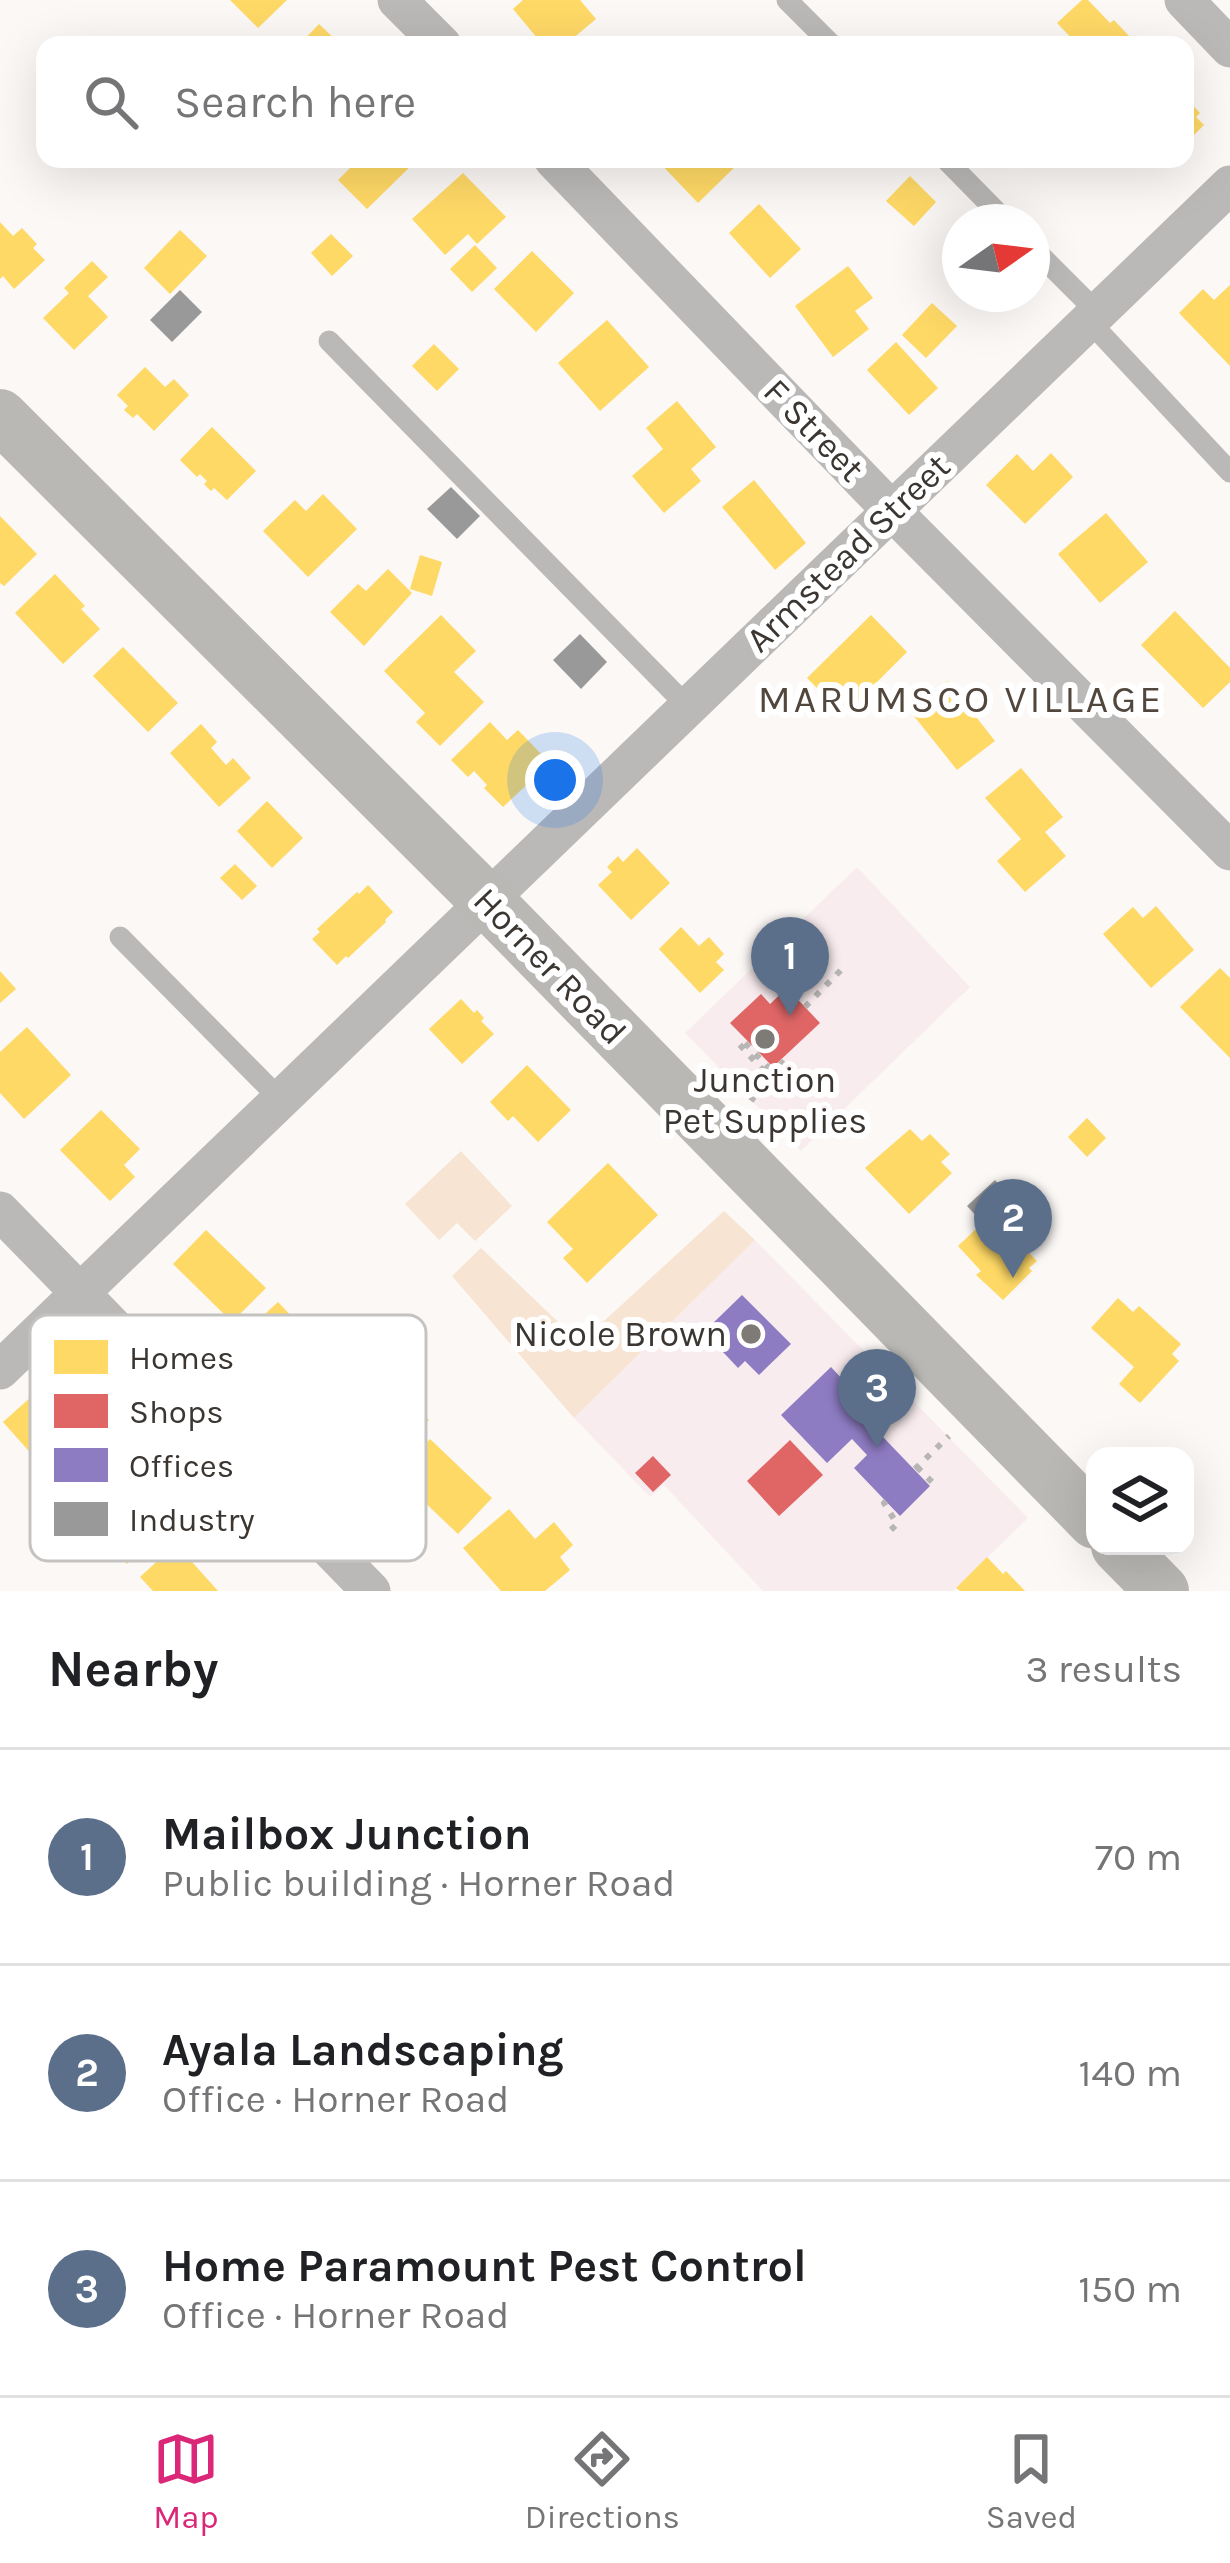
<!DOCTYPE html>
<meta charset="utf-8">
<style>
body{margin:0;font-family:Karla,sans-serif;background:#f2f2f2;color:#202124}
.controls{position:absolute;right:36px;bottom:36px;display:grid;overflow:hidden;border-radius:24px;box-shadow:0 12px 48px #0002}
.controls button{width:108px;height:108px;display:grid;place-items:center;padding:0;border:0;border-bottom:3px solid #e0e0e0;background:#fff;color:#202124;font:60px sans-serif}
.compass{position:absolute;left:942px;top:204px;width:108px;height:108px;border-radius:50%;background:#fff;box-shadow:0 12px 48px #0002;rotate:76deg}
.you{position:absolute;left:555px;top:780px;width:42px;height:42px;margin:-30px;border:9px solid #fff;border-radius:50%;background:#1a73e8;box-shadow:0 0 0 18px #1a73e833}
.badge{display:grid;place-items:center;width:78px;height:78px;border-radius:50%;background:#db2777;color:#fff;font-size:39px;font-weight:700}
.pin{position:absolute;translate:-50% -99px;filter:drop-shadow(0 3px 6px #0008)}
.pin::after{content:'';position:absolute;top:63px;width:42px;height:36px;background:inherit;clip-path:polygon(0 0,100% 0,50% 100%)}
.list{margin:0;padding:0;list-style:none}
h2{display:flex;justify-content:space-between;align-items:center;height:156px;margin:0;padding:0 48px;font-size:51px}
h2 small{font-size:39px;font-weight:400;color:#757577}
.list li{display:grid;grid-template-columns:78px 1fr auto;gap:36px;align-items:center;box-sizing:border-box;height:216px;padding:0 48px;border-top:3px solid #e0e0e0}
.list b{display:block;font-size:45px;white-space:nowrap}
.list p{margin:0;font-size:39px;white-space:nowrap;color:#757577}
.list em{font-size:39px;font-style:normal;color:#757577}
.icon{flex:none;width:66px;height:66px;fill:none;stroke:currentColor;stroke-width:2;stroke-linecap:round;stroke-linejoin:round}
.map{position:relative;flex:none;width:1230px;height:1591px;overflow:hidden}
.search{position:absolute;background:#fff;box-shadow:0 12px 48px #0002;left:36px;right:36px;top:36px;height:132px;display:flex;align-items:center;gap:30px;box-sizing:border-box;padding:0 42px;border-radius:24px;color:#757577;font-size:45px}
.sheet{height:804px;background:#fff}
nav{display:flex;justify-content:space-around;align-items:center;box-sizing:border-box;height:168px;border-top:3px solid #e0e0e0;background:#fff;font-size:33px;color:#757577}
nav a{display:grid;justify-items:center;gap:6px}
nav .on{color:#db2777}
.map>svg:first-child{display:block}
.commercial{fill:#f9ecef}
.green{fill:#f8e4d2}
.homes{fill:#ffd966}
.shops{fill:#e06666}
.offices{fill:#8e7cc3}
.industry{fill:#999}
.lines{fill:none;stroke-linecap:round;stroke-linejoin:round}
.path{stroke:#b8b6b5;stroke-width:6;stroke-dasharray:6 9;stroke-linecap:butt}
.lane{stroke:#bbb9b8;stroke-width:21}
.street{stroke:#bbb9b8;stroke-width:39}
.secondary{stroke:#bab8b5;stroke-width:54}
.poi-dot{fill:#7e7a76;stroke:#fff;stroke-width:4.5}
.labels{text-anchor:middle;dominant-baseline:central;stroke-width:12;stroke-linejoin:round;paint-order:stroke}
.street-label{font-size:36px;fill:#3b3631;stroke:#fff}
.poi-label{font-size:36px;fill:#3b3631;stroke:#fff}
.neighbourhood-label{font-size:39px;letter-spacing:3px;fill:#52473d;stroke:#fff}
.key{fill:#fff;stroke:#c4c3c1;stroke-width:3}
.key-label{font-size:33px;fill:#3b3631}
</style>
<div class="map">
<svg width="1230" height="1591" viewBox="0 0 1230 1591">
<rect width="100%" height="100%" fill="#fbf8f6"/>
<g class="commercial">
<path d="M857 867 970 987 801 1151 685 1033Z"/>
<path d="M755 1240 1028 1518 953 1591H763L664 1485 650 1497 574 1418Z"/>
</g>
<g class="green">
<path d="M461 1151 512 1206 475 1241 457 1223 439 1240 405 1204Z"/>
<path d="M724 1211 755 1240 574 1418 452 1276 481 1248 580 1343Z"/>
</g>
<g class="homes">
<path d="M230 0H287L258 28Z"/>
<path d="M523 0H580L596 19 565 45H543L513 9Z"/>
<path d="M1082 0H1088L1110 23 1114 20 1130 37 1122 45H1078L1057 23Z"/>
<path d="M319 24 341 45H299Z"/>
<path d="M1189 101 1200 113 1196 117 1204 125 1185 144V105Z"/>
<path d="M359 159H418L367 209 338 180Z"/>
<path d="M656 159H743L698 203Z"/>
<path d="M463 173 506 217 477 244 468 234 445 255 412 219Z"/>
<path d="M910 176 936 202 914 226 886 201Z"/>
<path d="M759 204 801 249 770 278 729 233Z"/>
<path d="M0 222 13 236 22 228 37 244 33 248 45 260 14 289 3 276 0 279Z"/>
<path d="M180 230 207 256 170 294 144 268Z"/>
<path d="M331 234 353 256 332 276 311 253Z"/>
<path d="M475 245 497 268 472 292 450 269Z"/>
<path d="M532 251 574 293 536 332 494 289Z"/>
<path d="M92 261 108 277 88 296 108 317 74 350 43 318 69 293 64 288Z"/>
<path d="M848 266 873 298 855 311 869 329 833 357 795 306Z"/>
<path d="M1230 285V366L1179 313 1203 289 1214 300Z"/>
<path d="M932 303 957 326 926 358 902 335Z"/>
<path d="M607 320 649 367 600 411 558 363Z"/>
<path d="M896 342 938 388 909 415 867 370Z"/>
<path d="M434 344 459 369 437 391 412 366Z"/>
<path d="M145 367 165 387 174 379 189 395 154 431 137 414 133 418 124 410 128 406 117 395Z"/>
<path d="M677 401 716 447 691 469 701 481 664 513 632 476 663 449 646 428Z"/>
<path d="M212 427 256 471 227 500 214 488 211 491 204 484 207 481 200 474 197 477 180 460Z"/>
<path d="M1051 453 1073 477 1025 524 986 485 1017 454 1033 471Z"/>
<path d="M754 480 806 543 775 570 722 507Z"/>
<path d="M323 494 357 529 308 577 263 531 295 500 306 511Z"/>
<path d="M1106 513 1148 562 1100 603 1058 554Z"/>
<path d="M0 516 37 554 4 586 0 583Z"/>
<path d="M420 555 442 562 432 596 410 589Z"/>
<path d="M388 569 412 593 364 646 330 612 358 584 366 591Z"/>
<path d="M55 574 85 606 81 609 100 629 63 664 15 613Z"/>
<path d="M1175 611 1230 668V682L1203 708 1141 645Z"/>
<path d="M441 615 476 651 454 672 484 702 440 746 416 722 425 713 384 671Z"/>
<path d="M871 615 907 652 844 715 807 678Z"/>
<path d="M123 647 178 703 148 732 93 676Z"/>
<path d="M948 681 995 741 957 770 910 711Z"/>
<path d="M490 722 507 740 518 730 545 758 529 773 534 778 503 807 484 788 487 785 474 771 468 777 451 760Z"/>
<path d="M201 724 217 742 211 748 226 765 233 758 251 778 219 807 170 753Z"/>
<path d="M1021 768 1063 817 1045 832 1066 856 1025 892 997 861 1021 839 985 798Z"/>
<path d="M267 801 303 838 272 868 237 831Z"/>
<path d="M637 848 670 883 631 920 598 885 612 872 607 867 618 856 623 862Z"/>
<path d="M235 864 257 886 242 900 220 878Z"/>
<path d="M368 885 393 912 385 920 386 922 348 958 346 956 337 965 312 939 320 932 317 929 357 892 359 894Z"/>
<path d="M1156 906 1194 950 1151 988 1103 934 1133 907 1143 918Z"/>
<path d="M681 927 699 946 709 937 724 954 716 962 724 970 700 993 659 949Z"/>
<path d="M1220 968 1230 978V1058L1180 1007Z"/>
<path d="M0 971 16 989 0 1003Z"/>
<path d="M461 999 474 1013 477 1010 484 1018 481 1021 494 1034 462 1064 429 1029Z"/>
<path d="M27 1027 71 1075 24 1119 0 1093V1052Z"/>
<path d="M527 1065 571 1110 538 1142 513 1116 508 1121 490 1102Z"/>
<path d="M101 1110 140 1149 124 1165 135 1177 110 1201 60 1150Z"/>
<path d="M1087 1118 1106 1138 1087 1157 1068 1137Z"/>
<path d="M910 1129 922 1141 930 1134 950 1154 941 1162 952 1173 909 1214 865 1168Z"/>
<path d="M608 1163 658 1215 587 1283 563 1258 573 1249 547 1222Z"/>
<path d="M976 1229 987 1240 995 1232 1011 1249 1018 1242 1037 1261 1029 1268 1032 1271 1003 1300 976 1275 981 1271 958 1246Z"/>
<path d="M206 1230 266 1288 232 1322 173 1264Z"/>
<path d="M1118 1298 1133 1312 1139 1306 1181 1344 1172 1354 1179 1361 1140 1403 1119 1384 1134 1367 1091 1328Z"/>
<path d="M278 1302 337 1364 302 1397 243 1334Z"/>
<path d="M358 1371 375 1391 392 1377 429 1420 378 1464 323 1401Z"/>
<path d="M40 1389 96 1453 59 1485 3 1422Z"/>
<path d="M430 1439 492 1498 458 1534 396 1475Z"/>
<path d="M110 1465 167 1527 127 1564 70 1502Z"/>
<path d="M509 1509 535 1539 554 1522 573 1545 560 1557 570 1570 545 1591H501L463 1548Z"/>
<path d="M176 1544 218 1591H153L140 1577Z"/>
<path d="M987 1557 1003 1574 1006 1571 1025 1591H960L956 1588Z"/>
</g>
<g class="shops">
<path d="M787 988 820 1023 773 1067 730 1023 761 994 770 1004Z"/>
<path d="M790 1440 823 1475 779 1516 747 1481Z"/>
<path d="M653 1456 671 1475 653 1492 635 1473Z"/>
</g>
<g class="offices">
<path d="M742 1295 791 1344 759 1375 745 1361 738 1368 722 1351 729 1344 711 1325Z"/>
<path d="M831 1367 856 1394 849 1400 871 1423 867 1427 879 1441 883 1437 930 1486 900 1516 854 1468 867 1455 852 1439 827 1463 781 1415Z"/>
</g>
<g class="industry">
<path d="M180 290 202 312 172 342 150 320Z"/>
<path d="M451 487 480 516 457 539 427 509Z"/>
<path d="M580 634 607 662 581 689 553 660Z"/>
<path d="M995 1180 1019 1207 999 1226 988 1214 981 1221 967 1206Z"/>
</g>
<g class="lines">
<g class="path">
<path d="M805 1007 843 968"/>
<path d="M780 1061 786 1067"/>
<path d="M770 1065 768 1067 743 1041 739 1044 772 1080"/>
<path d="M751 1101 754 1097"/>
<path d="M917 1467 932 1482"/>
<path d="M915 1469 949 1436"/>
<path d="M886 1501 884 1503 897 1524 887 1534"/>
</g>
<g class="lane">
<path d="M787 0 832 45"/>
<path d="M945 159 1007 222"/>
<path d="M1032 247 1098 313"/>
<path d="M1089 321 1230 472"/>
<path d="M329 341 688 707"/>
<path d="M120 937 281 1100"/>
</g>
<g class="street">
<path d="M397 0 442 45"/>
<path d="M1184 0 1230 48"/>
<path d="M553 159 892 511 1230 851"/>
<path d="M0 1211 371 1591"/>
<path d="M0 1370 1230 185"/>
</g>
<g class="secondary">
<path d="M0 416 487 901 1095 1522"/>
<path d="M1118 1546 1162 1591"/>
</g>
</g>
<g class="poi-dot">
<circle cx="765" cy="1039" r="12"/>
<circle cx="751" cy="1334" r="12"/>
</g>
<g class="labels">
<g class="street-label">
<text transform="translate(814 430) rotate(46)">F Street</text>
<text transform="translate(848 553) rotate(-44)">Armstead Street</text>
<text transform="translate(550 966) rotate(46)">Horner Road</text>
</g>
<g class="poi-label">
<text x="765" y="1080">Junction<tspan x="765" dy="41">Pet Supplies</tspan></text>
<text x="727" y="1334" text-anchor="end">Nicole Brown</text>
</g>
<g class="neighbourhood-label">
<text x="961" y="699">MARUMSCO VILLAGE</text>
</g>
</g>
<rect x="30" y="1315" width="396" height="246" rx="18" class="key"/>
<rect x="54" y="1340" width="54" height="34" fill="#ffd966"/>
<rect x="54" y="1394" width="54" height="34" fill="#e06666"/>
<rect x="54" y="1448" width="54" height="34" fill="#8e7cc3"/>
<rect x="54" y="1502" width="54" height="34" fill="#999"/>
<g class="key-label">
<text x="129" y="1369">Homes</text>
<text x="129" y="1423">Shops</text>
<text x="129" y="1477">Offices</text>
<text x="129" y="1531">Industry</text>
</g>
</svg>
<div class="controls">
<button><svg class="icon" aria-label="layers" viewBox="0 0 24 24"><path d="M12 4l9 5-9 5-9-5zM3 14l9 5 9-5"/></svg></button>
</div>
<svg class="compass" viewBox="-18 -18 36 36"><path d="M0-13l5 13h-10z" fill="#e53935"/><path d="M0 13l5-13h-10z" fill="#757577"/></svg>
<div class="you"></div>
<div class="pin badge" style="left:790px;top:1016px;background:#5c6f8a">1</div>
<div class="pin badge" style="left:1013px;top:1278px;background:#5c6f8a">2</div>
<div class="pin badge" style="left:877px;top:1448px;background:#5c6f8a">3</div>
<div class="search"><svg class="icon" aria-label="search" viewBox="0 0 24 24"><circle cx="10" cy="10" r="6"/><path d="M15 15l6 6"/></svg>Search here</div>
</div>
<section class="sheet">
<h2>Nearby<small>3 results</small></h2>
<ul class="list">
<li><span class="badge" style="background:#5c6f8a">1</span><div><b>Mailbox Junction</b><p>Public building · Horner Road</p></div><em>70 m</em></li>
<li><span class="badge" style="background:#5c6f8a">2</span><div><b>Ayala Landscaping</b><p>Office · Horner Road</p></div><em>140 m</em></li>
<li><span class="badge" style="background:#5c6f8a">3</span><div><b>Home Paramount Pest Control</b><p>Office · Horner Road</p></div><em>150 m</em></li>
</ul>
</section>
<nav>
<a class="on"><svg class="icon" aria-label="map" viewBox="0 0 24 24"><path d="M3 6l6-2 6 2 6-2v14l-6 2-6-2-6 2zM9 4v14M15 6v14"/></svg>Map</a>
<a><svg class="icon" aria-label="directions" viewBox="0 0 24 24"><path d="M12 3l9 9-9 9-9-9zM9 14v-3h6M13 9l2 2-2 2"/></svg>Directions</a>
<a><svg class="icon" aria-label="saved" viewBox="0 0 24 24"><path d="M7 4h10v16l-5-4-5 4z"/></svg>Saved</a>
</nav>
